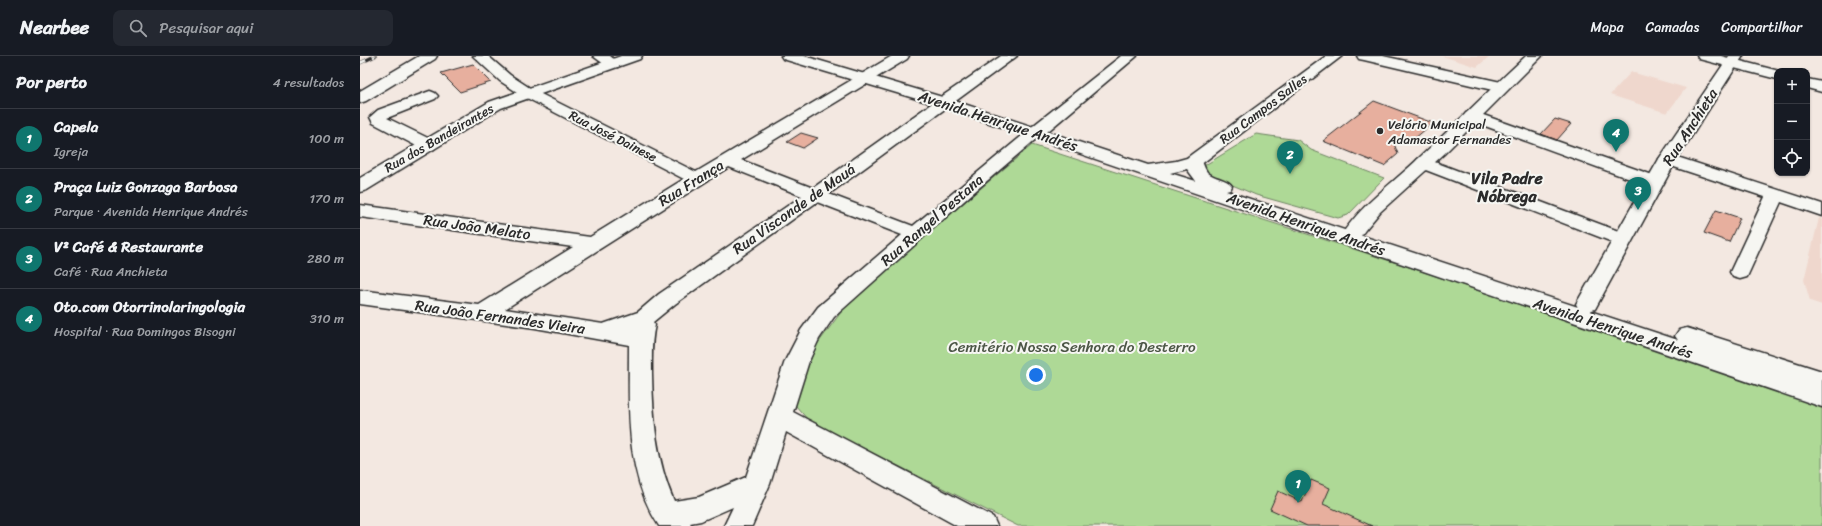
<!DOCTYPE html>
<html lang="pt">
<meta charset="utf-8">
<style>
body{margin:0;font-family:Sriracha,sans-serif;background:#242831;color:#f1f3f6}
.controls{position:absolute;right:12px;top:12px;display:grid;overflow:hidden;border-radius:8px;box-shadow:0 1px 3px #0004}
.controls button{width:36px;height:36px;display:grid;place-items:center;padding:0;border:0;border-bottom:1px solid #363941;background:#171b24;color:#f1f3f6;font:20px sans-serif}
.you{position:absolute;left:676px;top:319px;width:14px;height:14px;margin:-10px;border:3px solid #fff;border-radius:50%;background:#1a73e8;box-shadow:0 0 0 6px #1a73e833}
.badge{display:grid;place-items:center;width:26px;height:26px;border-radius:50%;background:#0f766e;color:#fff;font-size:13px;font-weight:700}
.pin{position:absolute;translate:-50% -33px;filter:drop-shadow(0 1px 2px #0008)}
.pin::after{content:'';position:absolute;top:21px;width:14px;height:12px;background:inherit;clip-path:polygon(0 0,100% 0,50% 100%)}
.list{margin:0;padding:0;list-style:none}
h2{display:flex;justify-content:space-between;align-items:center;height:52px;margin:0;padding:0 16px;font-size:17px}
h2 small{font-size:13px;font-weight:400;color:#9ea1a6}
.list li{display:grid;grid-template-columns:26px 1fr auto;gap:12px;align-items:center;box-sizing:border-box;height:60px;padding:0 16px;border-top:1px solid #363941}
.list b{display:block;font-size:15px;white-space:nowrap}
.list p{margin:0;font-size:13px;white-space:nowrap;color:#9ea1a6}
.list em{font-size:13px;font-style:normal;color:#9ea1a6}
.icon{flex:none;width:22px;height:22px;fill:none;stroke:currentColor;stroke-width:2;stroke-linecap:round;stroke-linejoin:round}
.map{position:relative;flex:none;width:1462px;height:470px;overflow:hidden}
header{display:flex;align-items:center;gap:24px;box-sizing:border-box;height:56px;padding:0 20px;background:#171b24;border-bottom:1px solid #363941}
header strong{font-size:19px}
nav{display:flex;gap:22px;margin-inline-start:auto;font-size:14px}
.search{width:280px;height:36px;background:#242831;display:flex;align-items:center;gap:10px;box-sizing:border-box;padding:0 14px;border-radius:8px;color:#9ea1a6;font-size:15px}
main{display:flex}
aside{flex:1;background:#171b24}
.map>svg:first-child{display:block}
.built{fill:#efd7cd}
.green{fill:#aed996;stroke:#6c8260}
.building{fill:#e7af9e;stroke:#2b2b2b}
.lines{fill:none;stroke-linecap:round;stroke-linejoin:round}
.minor-casing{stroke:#2b2b2b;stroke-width:3}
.tertiary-casing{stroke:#2b2b2b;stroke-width:3}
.secondary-casing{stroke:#2b2b2b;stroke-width:3}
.primary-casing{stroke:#2b2b2b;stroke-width:3}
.minor{fill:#f6f6f2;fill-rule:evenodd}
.tertiary{fill:#f6f6f2;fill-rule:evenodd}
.secondary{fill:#f6f6f2;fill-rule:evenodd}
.primary{fill:#f6f6f2;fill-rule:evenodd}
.rail-casing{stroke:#2b2b2b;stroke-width:3.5}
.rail{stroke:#f6f6f2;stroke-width:2.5;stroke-dasharray:7;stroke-linecap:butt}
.poi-dot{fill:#2b2b2b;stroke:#f6f6f2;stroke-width:1.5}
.labels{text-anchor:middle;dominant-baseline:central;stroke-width:4;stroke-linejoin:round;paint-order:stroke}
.far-street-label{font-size:13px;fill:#2b2b2b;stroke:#f6f6f2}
.far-poi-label{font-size:13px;fill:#2b2b2b;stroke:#f6f6f2;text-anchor:start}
.street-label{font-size:15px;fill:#2b2b2b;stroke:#f6f6f2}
.park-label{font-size:15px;fill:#4c5646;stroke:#f6f6f2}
.neighbourhood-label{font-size:16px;font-weight:bold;fill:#2b2b2b;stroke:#f6f6f2}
</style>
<header>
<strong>Nearbee</strong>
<div class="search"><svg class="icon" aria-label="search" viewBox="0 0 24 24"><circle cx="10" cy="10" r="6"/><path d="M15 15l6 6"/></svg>Pesquisar aqui</div>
<nav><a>Mapa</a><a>Camadas</a><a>Compartilhar</a></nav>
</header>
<main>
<aside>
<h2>Por perto<small>4 resultados</small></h2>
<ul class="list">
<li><span class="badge">1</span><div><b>Capela</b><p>Igreja</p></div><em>100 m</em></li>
<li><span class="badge">2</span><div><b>Praça Luiz Gonzaga Barbosa</b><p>Parque · Avenida Henrique Andrés</p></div><em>170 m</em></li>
<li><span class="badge">3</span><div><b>V² Café &amp; Restaurante</b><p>Café · Rua Anchieta</p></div><em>280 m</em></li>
<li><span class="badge">4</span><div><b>Oto.com Otorrinolaringologia</b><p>Hospital · Rua Domingos Bisogni</p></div><em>310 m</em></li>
</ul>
</aside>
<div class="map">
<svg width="1462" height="470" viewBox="0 0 1462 470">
<rect width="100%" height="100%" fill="#f3e8e1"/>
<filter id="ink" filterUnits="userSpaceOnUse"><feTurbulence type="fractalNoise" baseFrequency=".025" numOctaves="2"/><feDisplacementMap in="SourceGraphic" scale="8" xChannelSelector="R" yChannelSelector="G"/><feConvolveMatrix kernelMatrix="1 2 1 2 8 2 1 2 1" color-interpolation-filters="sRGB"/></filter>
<g filter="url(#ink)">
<g class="built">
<path d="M1082 0H1130L1117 11Z"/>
<path d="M1271 16 1326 32 1307 57 1250 39Z"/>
<path d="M1459 162 1462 163V249L1450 245 1444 224Z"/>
</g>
<g class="green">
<path d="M896 78 938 84 951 94 1024 122 988 159 978 162 896 139 837 114Z"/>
<path d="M672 89 1052 212 1462 351V470H658L449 365 435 349 440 331 456 290 487 248 562 182Z"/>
</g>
<g class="building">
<path d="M113 8 131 26 100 36 81 17Z"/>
<path d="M1014 45 1073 67 1054 83 1033 85 1038 98 1024 110 963 85Z"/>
<path d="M1195 63 1211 68 1197 84 1181 78Z"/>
<path d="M441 77 458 82 443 92 427 86Z"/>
<path d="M1356 154 1380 162 1369 186 1344 177Z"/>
<path d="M951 424 970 432 963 448 1012 470H947L910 453 918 435 942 446Z"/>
</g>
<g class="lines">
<defs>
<g id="minor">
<path d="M113 0H128L150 19 173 34 336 116 532 0H549L547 3 381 104 453 132 578 43 641 0H657L469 138 553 170 669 74 675 72 681 74 683 77 614 136 474 261 459 283 449 305 433 356 633 461 637 470H597L426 376 410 428 392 470H364L373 451 341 465 330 467 332 470H299C264 417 269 350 269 289L175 272 0 248V234L119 249 213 191 0 161V149L230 181 324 123 163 40 140 25ZM369 111 442 140 299 238 278 256 243 268 145 253ZM457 146 542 179 458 251 441 274 425 305 386 421 339 441 314 445C296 404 293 362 292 318 292 301 291 285 295 269L293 266 315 248Z"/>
<path d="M233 0H250L260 8 258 11H248Z"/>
<path d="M997 0H1023L1141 26 1146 28 1149 31 1146 34 1141 36 1004 4 999 3Z"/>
<path d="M1337 0H1361L1419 15H1417V23L1339 3Z"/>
<path d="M1447 23 1462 26V36L1447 32Z"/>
<path d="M70 35 75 37 78 40 75 43 27 62 74 85 76 89 74 93 68 94 62 93 13 67 10 61 18 54Z"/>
<path d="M1112 55 1301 122 1304 126 1301 130 1295 131 1289 130 1106 63 1104 60 1106 57Z"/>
<path d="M1308 98 1462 148V160L1421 146 1387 221 1380 223 1373 221 1370 216 1405 141 1302 107 1299 103 1302 99Z"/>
<path d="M1064 102 1269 179 1272 183 1269 187 1262 189 1255 187 1058 111 1055 107 1058 103Z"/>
</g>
<g id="tertiary">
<path d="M261 0H282L280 3 141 52 7 134 0 136V122L129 46Z"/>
<path d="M966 0H982L840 109 834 110 828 109 825 105 828 101Z"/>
</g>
<g id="secondary">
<path d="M761 0H777L681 81 675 82 669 81 666 77 669 73Z"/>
<path d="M1166 0H1182L1084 98 1020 156 1005 174 996 187 989 189 982 187 979 183C1001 148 1031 129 1060 101 1096 68 1130 33 1166 0Z"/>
<path d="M1369 0H1383L1317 103 1235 253 1227 256 1219 253 1216 248 1299 103Z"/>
</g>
<g id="primary">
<path d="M59 0H77L75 3 6 45 0 47V35Z"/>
<path d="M421 0H444L589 43 788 109 816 105 834 100 840 101C843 106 844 112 847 116 854 123 867 122 872 130L870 134 866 135 1318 284 1315 280 1319 274 1327 272 1462 315V351L577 49 423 3ZM827 113 836 125 810 117Z"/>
</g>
</defs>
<use href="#minor" class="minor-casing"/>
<use href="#tertiary" class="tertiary-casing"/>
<use href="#secondary" class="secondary-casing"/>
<use href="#primary" class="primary-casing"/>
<use href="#minor" class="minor"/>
<use href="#tertiary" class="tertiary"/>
<use href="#secondary" class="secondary"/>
<use href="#primary" class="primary"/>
<defs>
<path id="rail" d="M0 7 15 0"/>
</defs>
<use href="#rail" class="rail-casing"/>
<use href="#rail" class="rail"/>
</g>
</g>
<circle class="poi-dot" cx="1020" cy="75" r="4"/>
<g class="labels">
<g class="far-street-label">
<text transform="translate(903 53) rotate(-37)">Rua Campos Salles</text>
<text transform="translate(253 80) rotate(27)">Rua José Dainese</text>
<text transform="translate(79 82) rotate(-30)">Rua dos Bandeirantes</text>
</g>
<g class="far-poi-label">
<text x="1028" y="68">Velório Municipal<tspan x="1028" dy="15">Adamastor Fernandes</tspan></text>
</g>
<g class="street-label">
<text transform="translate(638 65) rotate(18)">Avenida Henrique Andrés</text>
<text transform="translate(1330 71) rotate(-57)">Rua Anchieta</text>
<text transform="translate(331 127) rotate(-32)">Rua França</text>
<text transform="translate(434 153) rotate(-35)">Rua Visconde de Mauá</text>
<text transform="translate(572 164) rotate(-41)">Rua Rangel Pestana</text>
<text transform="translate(946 168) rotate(19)">Avenida Henrique Andrés</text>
<text transform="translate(117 171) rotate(8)">Rua João Melato</text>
<text transform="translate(140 261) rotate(8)">Rua João Fernandes Vieira</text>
<text transform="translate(1253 272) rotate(18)">Avenida Henrique Andrés</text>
</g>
<g class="park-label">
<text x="712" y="291">Cemitério Nossa Senhora do Desterro</text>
</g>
<g class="neighbourhood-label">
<text x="1147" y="122">Vila Padre<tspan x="1147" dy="18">Nóbrega</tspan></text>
</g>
</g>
</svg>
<div class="controls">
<button>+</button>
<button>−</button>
<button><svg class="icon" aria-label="locate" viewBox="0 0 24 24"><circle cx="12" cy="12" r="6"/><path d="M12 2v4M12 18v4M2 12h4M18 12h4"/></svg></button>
</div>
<div class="you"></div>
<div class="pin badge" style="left:938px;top:447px">1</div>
<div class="pin badge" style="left:930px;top:118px">2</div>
<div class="pin badge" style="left:1278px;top:154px">3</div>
<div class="pin badge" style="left:1256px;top:96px">4</div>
</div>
</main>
